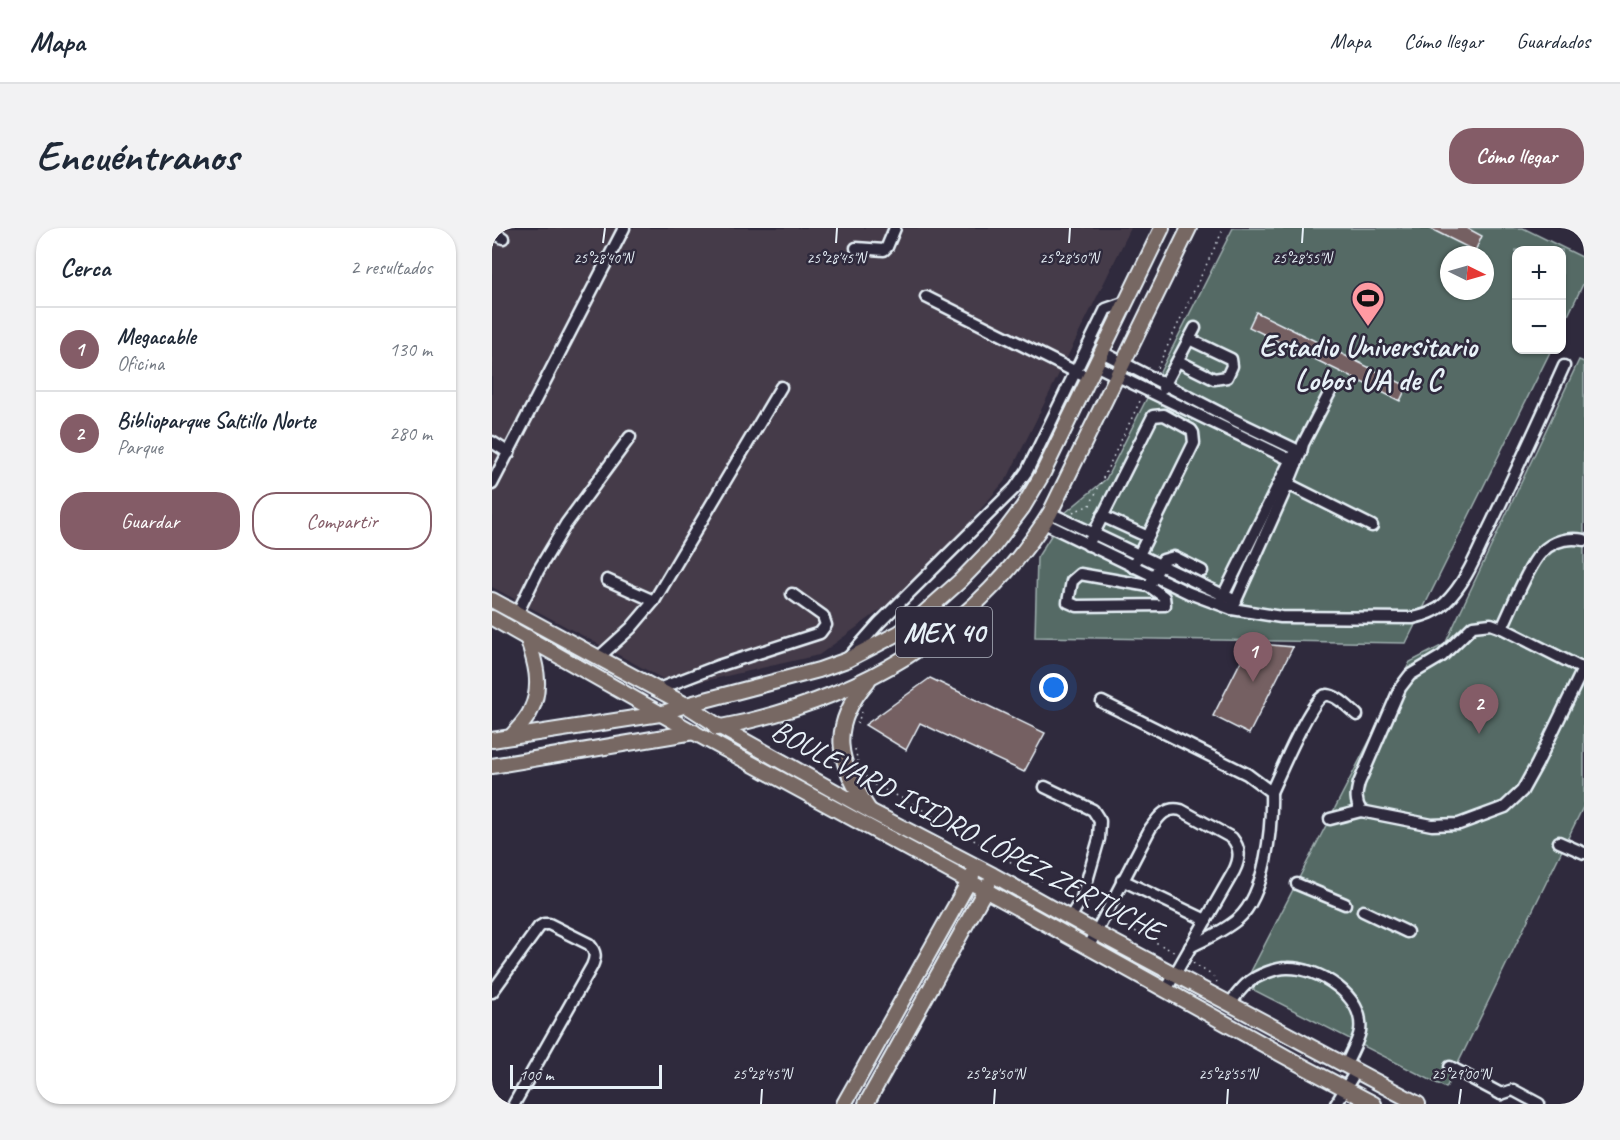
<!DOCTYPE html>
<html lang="es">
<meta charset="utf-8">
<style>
body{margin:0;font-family:Caveat,sans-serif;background:#f2f2f3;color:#1f2937}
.controls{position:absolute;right:18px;top:18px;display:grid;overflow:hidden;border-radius:12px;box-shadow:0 2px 4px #0004}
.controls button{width:54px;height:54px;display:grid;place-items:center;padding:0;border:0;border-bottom:2px solid #e0e1e3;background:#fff;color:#1f2937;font:30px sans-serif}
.compass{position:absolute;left:948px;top:18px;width:54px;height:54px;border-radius:50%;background:#fff;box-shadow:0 2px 4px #0004;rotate:95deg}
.scale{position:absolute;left:18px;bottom:15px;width:152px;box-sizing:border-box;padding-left:6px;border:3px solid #e8f1f8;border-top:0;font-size:16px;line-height:21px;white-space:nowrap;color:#e8f1f8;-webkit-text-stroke:4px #2f2a3d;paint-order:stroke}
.you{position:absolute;left:562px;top:460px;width:21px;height:21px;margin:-15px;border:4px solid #fff;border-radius:50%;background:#1a73e8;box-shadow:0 0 0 9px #1a73e833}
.badge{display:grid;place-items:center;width:39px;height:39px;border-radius:50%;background:#845c67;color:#fff;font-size:20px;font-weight:700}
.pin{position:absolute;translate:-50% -50px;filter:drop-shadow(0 2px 3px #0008)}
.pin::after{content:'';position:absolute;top:32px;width:21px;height:18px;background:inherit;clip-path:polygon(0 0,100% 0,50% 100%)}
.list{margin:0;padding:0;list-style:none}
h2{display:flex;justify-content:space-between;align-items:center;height:78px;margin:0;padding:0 24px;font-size:26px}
h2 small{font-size:20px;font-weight:400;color:#747a83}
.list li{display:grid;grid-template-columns:39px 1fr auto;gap:18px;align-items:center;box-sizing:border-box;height:84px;padding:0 24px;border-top:2px solid #e0e1e3}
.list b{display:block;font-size:22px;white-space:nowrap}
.list p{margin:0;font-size:20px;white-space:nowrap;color:#747a83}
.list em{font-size:20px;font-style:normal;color:#747a83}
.actions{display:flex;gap:12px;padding:18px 24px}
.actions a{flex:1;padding:14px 0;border:2px solid #845c67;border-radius:24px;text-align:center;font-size:21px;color:#845c67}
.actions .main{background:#845c67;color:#fff}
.map{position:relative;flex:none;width:1092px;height:876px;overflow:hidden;border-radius:24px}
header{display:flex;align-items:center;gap:36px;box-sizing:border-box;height:84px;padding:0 30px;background:#fff;border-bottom:2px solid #e0e1e3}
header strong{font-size:28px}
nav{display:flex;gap:33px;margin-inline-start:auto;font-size:21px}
.intro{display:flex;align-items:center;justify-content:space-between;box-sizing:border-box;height:144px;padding:0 36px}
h1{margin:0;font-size:42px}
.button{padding:15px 27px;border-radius:24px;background:#845c67;color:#fff;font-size:21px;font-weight:700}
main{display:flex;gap:36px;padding:0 36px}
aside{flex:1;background:#fff;border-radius:24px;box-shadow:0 2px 4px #0004}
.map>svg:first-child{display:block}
.built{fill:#443a48}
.green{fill:#546a65;stroke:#9eaeae;stroke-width:1.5;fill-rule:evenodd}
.building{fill:#756062;stroke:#e8f1f8;stroke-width:1.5}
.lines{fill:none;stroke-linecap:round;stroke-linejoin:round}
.minor-casing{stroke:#e8f1f8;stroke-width:15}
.major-casing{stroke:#e8f1f8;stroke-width:18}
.path{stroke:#e8f1f8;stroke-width:1.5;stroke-dasharray:1.5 4.5;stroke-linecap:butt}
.minor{stroke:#2f2a3d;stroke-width:10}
.major{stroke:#776864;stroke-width:14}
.rail{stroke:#e8f1f8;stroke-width:3}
.ticks{fill:none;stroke:#e8f1f8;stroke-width:2}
.labels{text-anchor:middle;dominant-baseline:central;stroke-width:5;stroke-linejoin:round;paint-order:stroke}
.shield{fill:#2f2a3d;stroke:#b0b5c0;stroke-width:1.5}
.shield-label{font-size:28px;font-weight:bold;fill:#e8f1f8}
.poi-label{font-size:30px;font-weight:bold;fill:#e8f1f8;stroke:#2f2a3d}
.street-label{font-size:30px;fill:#e8f1f8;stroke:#2f2a3d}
.ticks-label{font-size:15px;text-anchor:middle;fill:#e8f1f8;stroke:#2f2a3d;stroke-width:5;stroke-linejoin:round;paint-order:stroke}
</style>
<header>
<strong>Mapa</strong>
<nav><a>Mapa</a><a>Cómo llegar</a><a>Guardados</a></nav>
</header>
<div class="intro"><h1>Encuéntranos</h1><a class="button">Cómo llegar</a></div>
<main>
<aside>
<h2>Cerca<small>2 resultados</small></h2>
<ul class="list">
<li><span class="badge">1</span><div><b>Megacable</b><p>Oficina</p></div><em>130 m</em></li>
<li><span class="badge">2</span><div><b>Biblioparque Saltillo Norte</b><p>Parque</p></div><em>280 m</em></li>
</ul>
<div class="actions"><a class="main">Guardar</a><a>Compartir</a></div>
</aside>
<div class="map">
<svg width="1092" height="876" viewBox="0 0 1092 876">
<rect width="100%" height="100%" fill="#2f2a3d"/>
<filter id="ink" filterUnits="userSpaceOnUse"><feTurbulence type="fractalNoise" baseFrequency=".0167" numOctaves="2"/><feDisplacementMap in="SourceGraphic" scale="12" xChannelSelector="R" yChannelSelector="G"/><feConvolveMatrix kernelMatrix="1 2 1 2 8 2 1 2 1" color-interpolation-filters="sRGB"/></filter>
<g filter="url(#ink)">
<path class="built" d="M0 0H639L516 249 428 353 327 427 186 459 0 359Z"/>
<g class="green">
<path d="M741 0H1031L1092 30V54L1070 100V22H1024V122H1059L914 415 543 409 545 330 573 285 614 251ZM957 27H993V63H957Z"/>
<path d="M1087 132 1092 134V577L954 860 752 757 918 434 953 416Z"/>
</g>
<g class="building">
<path d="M937 0H975L990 8 983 23Z"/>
<path d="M764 84 915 158 908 173 757 99Z"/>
<path d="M758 415 801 419 757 506 721 488Z"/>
<path d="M438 450 553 505 532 544 428 495 414 522 373 497Z"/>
</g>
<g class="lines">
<defs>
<g id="minor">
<path d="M0 4 11 10"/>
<path d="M364 20 392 22 395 19 403 0"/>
<path d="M434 69 590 147"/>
<path d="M610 124 738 190 809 224"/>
<path d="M686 133 722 151 735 149 740 138 739 131 697 111"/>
<path d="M603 137 805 235"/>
<path d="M671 160 703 100"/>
<path d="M0 214 17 225"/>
<path d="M0 256 132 0"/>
<path d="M796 256 880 298"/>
<path d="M558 285 744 373"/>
<path d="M610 288 654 308"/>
<path d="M552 295 697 365 740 381 789 389 921 390C933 387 944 384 953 375 975 354 986 322 999 296 1024 244 1048 191 1072 138"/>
<path d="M596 317 661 188 672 187 699 202 701 205 702 215 641 339"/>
<path d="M115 352 162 373"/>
<path d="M657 358 672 369 673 377 585 378 576 374 580 353 588 346 657 358 671 332 682 329 710 343"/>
<path d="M728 374 801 227"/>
<path d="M740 381 796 256 809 224 811 216 838 164"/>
<path d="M25 386 46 343 74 296 138 209"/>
<path d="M1010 400C1019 382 1036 338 1049 325 1060 313 1076 309 1092 312"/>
<path d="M107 429 139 400 162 373 289 159"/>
<path d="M357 429 387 395 523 260 535 243 614 81 634 74"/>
<path d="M1091 441 1045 536 1030 563 1013 579 967 596 940 597 869 583C863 573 864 566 867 555L908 460 918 447 950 428 981 398 999 396 1010 400 1091 441H1092"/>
<path d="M164 462 226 438 328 405 334 397 331 388 300 366"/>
<path d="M610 474 755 546 779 564C780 599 774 666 746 691 732 703 714 711 698 719"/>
<path d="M553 559 601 582 608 593 607 611 590 670 578 690"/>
<path d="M779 564C787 548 820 468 834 467 844 466 858 481 865 487"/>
<path d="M838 591 869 583"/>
<path d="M1067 614 1092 625"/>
<path d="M630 652 714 692"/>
<path d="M805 656 853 676"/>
<path d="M871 683 915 704"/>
<path d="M596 720 658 601C666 590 673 578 689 582L740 610C749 621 748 631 742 643L674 762"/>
<path d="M0 764 47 699 52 696H57L97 716C104 724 104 729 100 738L22 876"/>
<path d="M738 775C744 768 750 759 757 754 766 747 784 740 795 740 826 739 873 768 868 803 866 814 858 827 854 837"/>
<path d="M958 839 1009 866"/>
<path d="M1009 866 1021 862 1047 876"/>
<path d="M844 876 864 843"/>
</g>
<g id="major">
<path d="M0 372 194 477 228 499 378 583 501 647 605 705 926 876"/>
<path d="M0 390 201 504 515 674 805 835 882 876"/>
<path d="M376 453C335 500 346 534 377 582"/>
<path d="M224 500C363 474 482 407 558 285L697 0"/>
<path d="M19 509C26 500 35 492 39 482 51 458 43 433 35 409"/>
<path d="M0 512 168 486 194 477 327 442 355 432 407 405 422 394 468 353 500 320 531 279 550 247 670 0"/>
<path d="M0 538 202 504"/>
<path d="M352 876 480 648"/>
<path d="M374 876 496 657"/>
</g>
</defs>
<use href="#minor" class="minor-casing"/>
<use href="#major" class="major-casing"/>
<g class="path">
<path d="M665 140 732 0"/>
<path d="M581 284 598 277 649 171"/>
<path d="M365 496 370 484"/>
<path d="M363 521 366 534 378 555 412 571 578 669"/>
<path d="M622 692 684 725"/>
<path d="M701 735 721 748 725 754"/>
</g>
<use href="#minor" class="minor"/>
<use href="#major" class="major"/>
<path class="rail" d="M1079 0 1092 6"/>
</g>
</g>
<path class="ticks" d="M111 15 113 0M344 15 345 0M577 15 578 0M810 15 811 0M269 876 270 861M502 876 503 861M735 876 736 861M967 876 969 861"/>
<defs>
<symbol id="stadium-pin" viewBox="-11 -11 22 30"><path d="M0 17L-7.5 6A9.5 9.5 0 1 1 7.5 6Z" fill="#ff9aa2" stroke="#2f2a3d"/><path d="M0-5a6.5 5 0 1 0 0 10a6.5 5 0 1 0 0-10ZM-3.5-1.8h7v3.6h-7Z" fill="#111"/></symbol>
</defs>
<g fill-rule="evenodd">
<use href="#stadium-pin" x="857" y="51" width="38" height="52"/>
</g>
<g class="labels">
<rect class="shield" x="404" y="379" width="96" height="50" rx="4.5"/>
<g class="shield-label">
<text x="452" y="404">MEX 40</text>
</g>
<g class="poi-label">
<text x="876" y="118">Estadio Universitario<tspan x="876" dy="34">Lobos UA de C</tspan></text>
</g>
<g class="street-label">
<text transform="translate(475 602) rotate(28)">BOULEVARD ISIDRO LÓPEZ ZERTUCHE</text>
</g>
</g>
<g class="ticks-label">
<text x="111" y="35">25°28'40"N</text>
<text x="344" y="35">25°28'45"N</text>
<text x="577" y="35">25°28'50"N</text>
<text x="810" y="35">25°28'55"N</text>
<text x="270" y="851">25°28'45"N</text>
<text x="503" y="851">25°28'50"N</text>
<text x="736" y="851">25°28'55"N</text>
<text x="969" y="851">25°29'00"N</text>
</g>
</svg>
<div class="controls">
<button>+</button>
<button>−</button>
</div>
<svg class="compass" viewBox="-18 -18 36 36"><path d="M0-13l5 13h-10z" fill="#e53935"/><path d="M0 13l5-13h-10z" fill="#747a83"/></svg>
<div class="scale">100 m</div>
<div class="you"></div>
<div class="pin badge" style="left:761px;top:454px">1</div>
<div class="pin badge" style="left:987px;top:506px">2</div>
</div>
</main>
